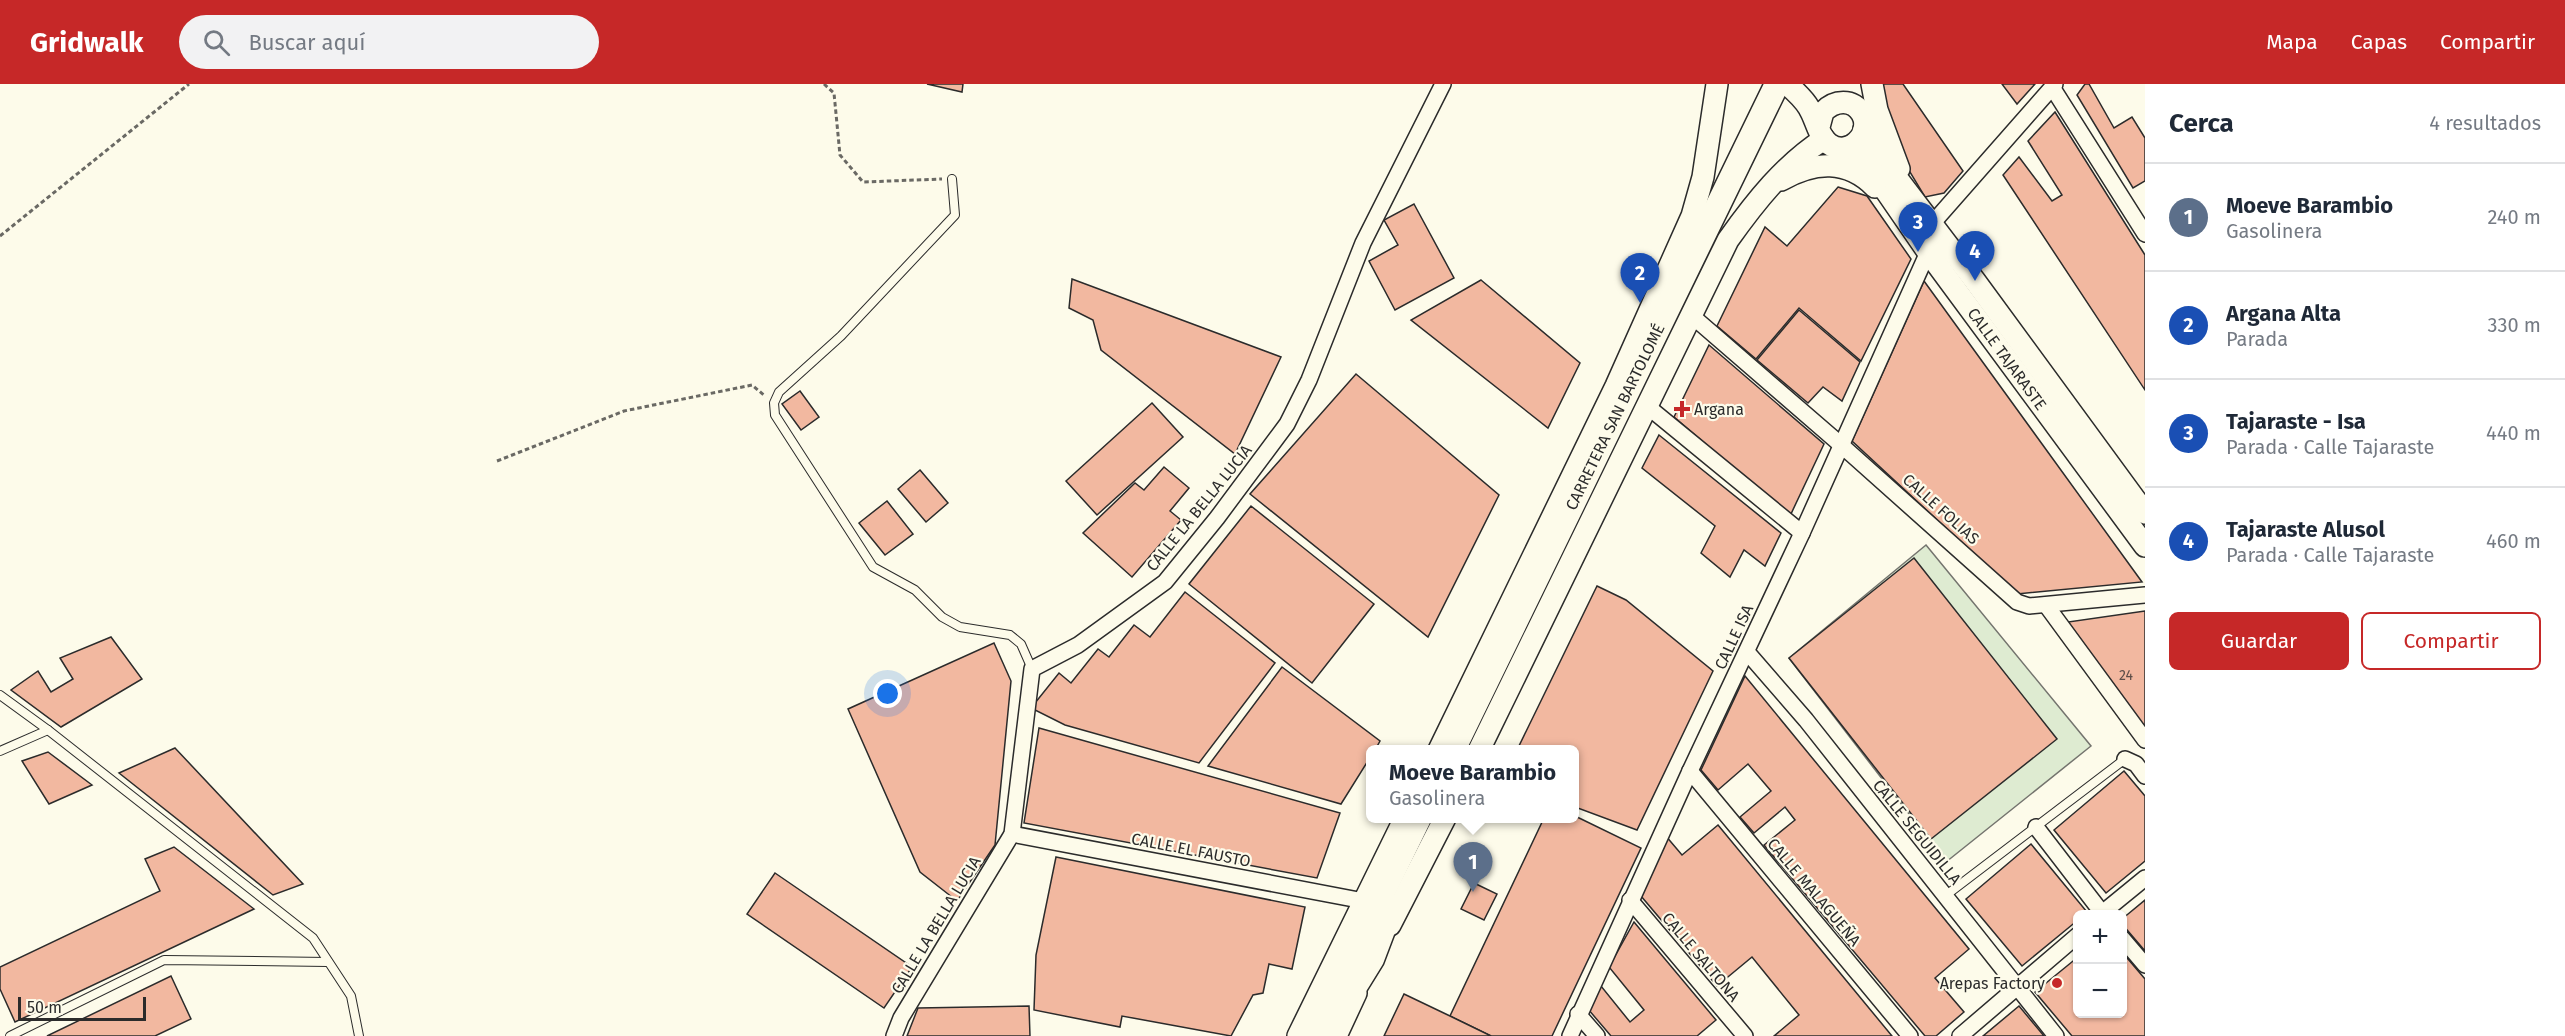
<!DOCTYPE html>
<html lang="es">
<meta charset="utf-8">
<style>
body{margin:0;font-family:"Fira Sans",sans-serif;background:#f2f2f3;color:#1f2937}
.controls{position:absolute;right:18px;bottom:18px;display:grid;overflow:hidden;border-radius:9px;box-shadow:0 2px 4px #0004}
.controls button{width:54px;height:54px;display:grid;place-items:center;padding:0;border:0;border-bottom:2px solid #e0e1e3;background:#fff;color:#1f2937;font:30px sans-serif}
.scale{position:absolute;left:18px;bottom:15px;width:128px;box-sizing:border-box;padding-left:6px;border:3px solid #2b2b2b;border-top:0;font-size:16px;line-height:21px;white-space:nowrap;color:#2b2b2b;-webkit-text-stroke:4px #fdfbea;paint-order:stroke}
.you{position:absolute;left:888px;top:610px;width:21px;height:21px;margin:-15px;border:4px solid #fff;border-radius:50%;background:#1a73e8;box-shadow:0 0 0 9px #1a73e833}
.badge{display:grid;place-items:center;width:39px;height:39px;border-radius:50%;background:#c62828;color:#fff;font-size:20px;font-weight:700}
.pin{position:absolute;translate:-50% -50px;filter:drop-shadow(0 2px 3px #0008)}
.pin::after{content:'';position:absolute;top:32px;width:21px;height:18px;background:inherit;clip-path:polygon(0 0,100% 0,50% 100%)}
.popup{position:absolute;left:1366px;top:661px;width:213px;height:78px;box-sizing:border-box;display:grid;place-content:center;border-radius:9px;background:#fff;filter:drop-shadow(0 2px 4px #0005);font-size:20px;white-space:nowrap;color:#747a83}
.popup b{font-size:22px;color:#1f2937}
.popup::after{content:'';position:absolute;left:50%;top:100%;margin-left:-12px;border:12px solid transparent;border-top-color:#fff}
.list{margin:0;padding:0;list-style:none}
h2{display:flex;justify-content:space-between;align-items:center;height:78px;margin:0;padding:0 24px;font-size:26px}
h2 small{font-size:20px;font-weight:400;color:#747a83}
.list li{display:grid;grid-template-columns:39px 1fr auto;gap:18px;align-items:center;box-sizing:border-box;height:108px;padding:0 24px;border-top:2px solid #e0e1e3}
.list b{display:block;font-size:22px;white-space:nowrap}
.list p{margin:0;font-size:20px;white-space:nowrap;color:#747a83}
.list em{font-size:20px;font-style:normal;color:#747a83}
.actions{display:flex;gap:12px;padding:18px 24px}
.actions a{flex:1;padding:14px 0;border:2px solid #c62828;border-radius:9px;text-align:center;font-size:21px;color:#c62828}
.actions .main{background:#c62828;color:#fff}
.icon{flex:none;width:33px;height:33px;fill:none;stroke:currentColor;stroke-width:2;stroke-linecap:round;stroke-linejoin:round}
.map{position:relative;flex:none;width:2145px;height:952px;overflow:hidden}
header{display:flex;align-items:center;gap:36px;box-sizing:border-box;height:84px;padding:0 30px;background:#c62828;color:#fff}
header strong{font-size:28px}
nav{display:flex;gap:33px;margin-inline-start:auto;font-size:21px}
.search{width:420px;height:54px;background:#f2f2f3;display:flex;align-items:center;gap:15px;box-sizing:border-box;padding:0 21px;border-radius:33px;color:#747a83;font-size:22px}
main{display:flex}
aside{flex:1;background:#fff}
.map>svg:first-child{display:block}
.green{fill:#deebd1;stroke:#74746e;stroke-width:1.5}
.building{fill:#f2b8a0;stroke:#2b2b2b;stroke-width:1.5}
.lines{fill:none;stroke-linecap:round;stroke-linejoin:round}
.lane-casing{stroke:#2b2b2b;stroke-width:10}
.street-casing{stroke:#2b2b2b;stroke-width:18}
.secondary-casing{stroke:#2b2b2b;stroke-width:24}
.primary-casing{stroke:#2b2b2b;stroke-width:27}
.path{stroke:#6a6964;stroke-width:3;stroke-dasharray:4.5 3;stroke-linecap:butt}
.lane{stroke:#fdfbea;stroke-width:8}
.street{stroke:#fdfbea;stroke-width:15}
.secondary{stroke:#fdfbea;stroke-width:21}
.primary{stroke:#fdfbea;stroke-width:24}
.poi-dot{fill:#c62828;stroke:#fdfbea;stroke-width:2}
.labels{text-anchor:middle;dominant-baseline:central;stroke-width:4.5;stroke-linejoin:round;paint-order:stroke}
.number-label{font-size:14px;fill:#5d4e48}
.street-label{font-size:16px;fill:#2b2b2b;stroke:#fdfbea}
.poi-label{font-size:16px;fill:#2b2b2b;stroke:#fdfbea;text-anchor:start}
</style>
<header>
<strong>Gridwalk</strong>
<div class="search"><svg class="icon" aria-label="search" viewBox="0 0 24 24"><circle cx="10" cy="10" r="6"/><path d="M15 15l6 6"/></svg>Buscar aquí</div>
<nav><a>Mapa</a><a>Capas</a><a>Compartir</a></nav>
</header>
<main>
<div class="map">
<svg width="2145" height="952" viewBox="0 0 2145 952">
<rect width="100%" height="100%" fill="#fdfbea"/>
<path class="green" d="M1926 461 2091 662 1946 778 1789 574Z"/>
<g class="building">
<path d="M927 0H963L962 8Z"/>
<path d="M1879 0H1903L1963 87 1944 109 1925 113 1893 60Z"/>
<path d="M2002 0H2035L2017 20Z"/>
<path d="M2085 0H2089L2114 44 2132 33 2145 54V97L2133 104 2077 11Z"/>
<path d="M2055 28 2145 171V306L2003 91 2019 73 2052 117 2062 111 2028 57Z"/>
<path d="M1838 103 1867 112 1911 175 1861 277 1799 224 1756 275 1717 242 1765 143 1787 162Z"/>
<path d="M1414 120 1454 194 1395 226 1369 177 1398 161 1384 136Z"/>
<path d="M1072 195 1281 273 1235 370 1101 266 1093 236 1069 224Z"/>
<path d="M1481 196 1580 279 1548 344 1411 236Z"/>
<path d="M1924 197 2142 498 2017 510 1852 357Z"/>
<path d="M1799 226 1860 278 1842 317 1823 303 1808 319 1757 276Z"/>
<path d="M1709 261 1824 360 1790 432 1674 333Z"/>
<path d="M1356 290 1499 411 1428 553 1250 410Z"/>
<path d="M800 307 819 333 801 346 782 320Z"/>
<path d="M1152 319 1183 353 1097 431 1066 397Z"/>
<path d="M1659 351 1781 449 1765 482 1744 466 1730 493 1701 469 1715 442 1642 384Z"/>
<path d="M1164 383 1189 404 1170 427 1181 436 1132 493 1083 449 1135 399 1144 406Z"/>
<path d="M920 386 948 419 926 438 898 405Z"/>
<path d="M887 417 913 450 885 471 859 439Z"/>
<path d="M1251 422 1374 520 1312 599 1189 500Z"/>
<path d="M1914 474 2057 655 1931 755 1789 574Z"/>
<path d="M1597 502 1626 516 1713 587 1637 746 1575 723V666H1517Z"/>
<path d="M1185 508 1275 579 1199 679 1065 641 1031 624 1059 589 1071 599 1098 565 1109 573 1134 541 1150 553Z"/>
<path d="M2145 527V645L2068 538Z"/>
<path d="M111 553 142 595 61 643 11 606 38 587 51 608 73 595 60 574Z"/>
<path d="M994 559 1011 597 995 761 957 817 920 788 848 625Z"/>
<path d="M1282 583 1380 657 1375 666H1371V672L1341 720 1208 682Z"/>
<path d="M1745 592 1969 865 1935 894 1964 928 1936 952H1925L1764 761 1795 736 1785 723 1754 749 1740 733 1771 707 1748 680 1718 706 1701 686Z"/>
<path d="M1039 644 1340 729 1317 794 1024 739Z"/>
<path d="M175 664 303 800 273 811 119 689Z"/>
<path d="M48 668 92 701 49 720 22 677Z"/>
<path d="M2124 687 2145 712V777L2106 809 2054 746Z"/>
<path d="M1575 732 1641 764 1552 952H1491L1450 932 1544 734H1575Z"/>
<path d="M1718 741 1892 952H1774L1799 931 1752 873 1717 902 1641 812 1665 751 1682 771Z"/>
<path d="M2031 760 2087 828 2078 830V836L2022 882 1966 815Z"/>
<path d="M174 763 254 825 15 938 0 905V883L160 807 145 775Z"/>
<path d="M1056 773 1305 823 1292 885 1269 880 1263 909 1253 911 1231 952 1122 932 1120 943 1034 926 1036 871Z"/>
<path d="M775 789 912 883 884 924 747 830Z"/>
<path d="M1474 799 1497 810 1484 836 1461 825Z"/>
<path d="M2145 816V867L2122 840V835Z"/>
<path d="M1634 838 1716 936 1697 952H1611L1588 925 1601 902 1630 938 1644 926 1609 883Z"/>
<path d="M2122 868 2145 895V952H2072L2035 908 2078 873V930H2122Z"/>
<path d="M171 892 191 935 155 952H47Z"/>
<path d="M1404 910 1450 932 1491 952H1384Z"/>
<path d="M1029 922 1030 952H907L918 924Z"/>
<path d="M2019 922 2044 952H1983Z"/>
</g>
<g class="lines">
<defs>
<g id="lane">
<path d="M952 95 955 131 841 252 779 308 774 319 775 331 873 483 915 506 942 533 960 543 1010 551 1021 560 1032 585"/>
<path d="M0 611 48 646 313 854 351 912 359 952"/>
<path d="M0 667 48 646"/>
<path d="M1945 812 2125 675"/>
<path d="M10 952 164 876 328 878"/>
</g>
<g id="street">
<path d="M2052 3 2145 150"/>
<path d="M1931 141 2055 0"/>
<path d="M1691 231 1840 360 2017 518 2029 522 2145 511"/>
<path d="M1647 322 1802 449"/>
<path d="M2046 521 2145 656"/>
<path d="M1747 568 1806 636 2056 952"/>
<path d="M2125 675 2136 680 2145 692"/>
<path d="M1690 687 1910 952"/>
<path d="M2036 743 2103 830"/>
<path d="M1012 750 1364 817"/>
<path d="M1630 816 1745 952"/>
<path d="M2101 830 2145 794"/>
<path d="M2122 854 2145 881"/>
<path d="M1578 930 1597 952"/>
<path d="M894 952 901 934 1012 750 1032 585 1078 561 1165 498 1217 434 1287 340 1309 296 1363 159 1443 0"/>
<path d="M1570 952 1690 687 1802 449 1928 168"/>
<path d="M1960 952 2078 851"/>
</g>
<g id="secondary">
<path d="M1787 0C1795 7 1804 15 1809 24 1816 35 1818 52 1829 60 1848 74 1873 50 1862 30 1853 14 1834 16 1823 28L1819 43"/>
<path d="M1872 0 1877 26 1899 85"/>
<path d="M1864 45 1871 60 1975 197 2145 429"/>
<path d="M1845 64 1858 70 1866 78 1928 168 2145 462"/>
<path d="M1781 96C1815 77 1847 75 1875 103"/>
<path d="M1439 666 1616 302 1692 132 1703 93 1717 0"/>
<path d="M1479 666 1728 156C1755 118 1785 80 1824 55"/>
<path d="M1390 841 1445 734"/>
<path d="M1298 952 1405 734"/>
<path d="M1336 952 1356 909"/>
</g>
<g id="primary">
<path d="M1453 666 1777 0"/>
<path d="M1343 922 1372 875 1392 822"/>
<path d="M1313 952 1419 734"/>
</g>
</defs>
<use href="#lane" class="lane-casing"/>
<use href="#street" class="street-casing"/>
<use href="#secondary" class="secondary-casing"/>
<use href="#primary" class="primary-casing"/>
<g class="path">
<path d="M824 0 834 9 840 71 863 98 942 95"/>
<path d="M0 152 189 0"/>
<path d="M497 377 624 327 752 301 765 312"/>
</g>
<use href="#lane" class="lane"/>
<use href="#street" class="street"/>
<use href="#secondary" class="secondary"/>
<use href="#primary" class="primary"/>
</g>
<g class="poi-dot">
<path d="M1679 316h6v6h6v6h-6v6h-6v-6h-6v-6h6z"/>
<circle cx="2057" cy="899" r="6"/>
</g>
<g class="labels">
<g class="number-label">
<text x="2126" y="591">24</text>
</g>
<g class="street-label">
<text transform="translate(2007 275) rotate(54)">CALLE TAJARASTE</text>
<text transform="translate(1615 333) rotate(-64)">CARRETERA SAN BARTOLOMÉ</text>
<text transform="translate(1199 424) rotate(-51)">CALLE LA BELLA LUCIA</text>
<text transform="translate(1941 425) rotate(42)">CALLE FOLIAS</text>
<text transform="translate(1734 553) rotate(-65)">CALLE ISA</text>
<text transform="translate(1917 748) rotate(51)">CALLE SEGUIDILLA</text>
<text transform="translate(1191 766) rotate(11)">CALLE EL FAUSTO</text>
<text transform="translate(1814 808) rotate(50)">CALLE MALAGUEÑA</text>
<text transform="translate(936 841) rotate(-59)">CALLE LA BELLA LUCIA</text>
<text transform="translate(1701 873) rotate(50)">CALLE SALTONA</text>
</g>
<g class="poi-label">
<text x="1694" y="325">Argana</text>
<text x="2045" y="899" text-anchor="end">Arepas Factory</text>
</g>
</g>
</svg>
<div class="controls">
<button>+</button>
<button>−</button>
</div>
<div class="scale">50 m</div>
<div class="you"></div>
<div class="pin badge" style="left:1473px;top:808px;background:#5c6f8a">1</div>
<div class="popup"><b>Moeve Barambio</b>Gasolinera</div>
<div class="pin badge" style="left:1640px;top:219px;background:#1a4fb4">2</div>
<div class="pin badge" style="left:1918px;top:168px;background:#1a4fb4">3</div>
<div class="pin badge" style="left:1975px;top:197px;background:#1a4fb4">4</div>
</div>
<aside>
<h2>Cerca<small>4 resultados</small></h2>
<ul class="list">
<li><span class="badge" style="background:#5c6f8a">1</span><div><b>Moeve Barambio</b><p>Gasolinera</p></div><em>240 m</em></li>
<li><span class="badge" style="background:#1a4fb4">2</span><div><b>Argana Alta</b><p>Parada</p></div><em>330 m</em></li>
<li><span class="badge" style="background:#1a4fb4">3</span><div><b>Tajaraste - Isa</b><p>Parada · Calle Tajaraste</p></div><em>440 m</em></li>
<li><span class="badge" style="background:#1a4fb4">4</span><div><b>Tajaraste Alusol</b><p>Parada · Calle Tajaraste</p></div><em>460 m</em></li>
</ul>
<div class="actions"><a class="main">Guardar</a><a>Compartir</a></div>
</aside>
</main>
